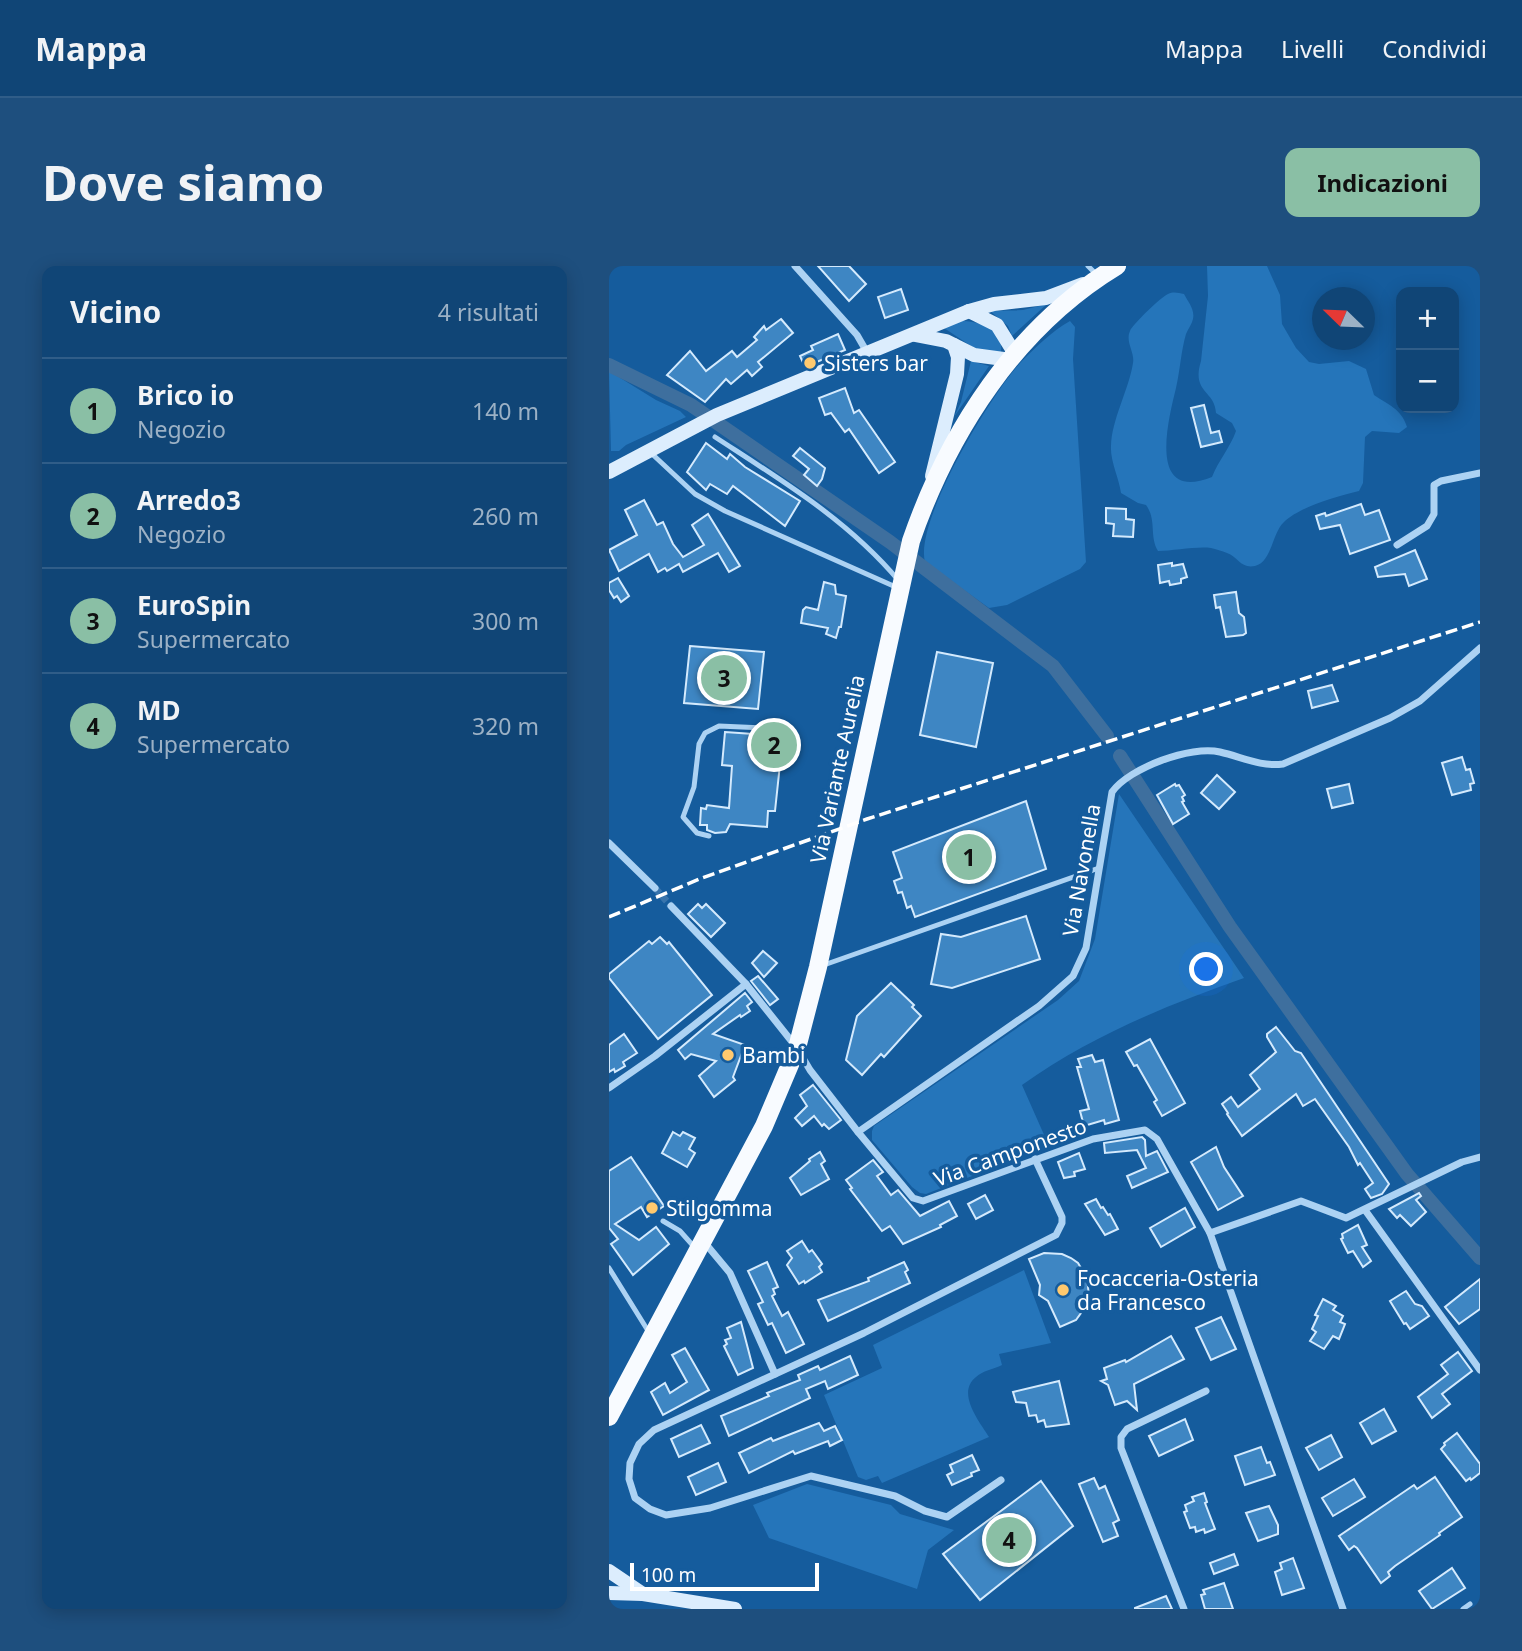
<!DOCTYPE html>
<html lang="it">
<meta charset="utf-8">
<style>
body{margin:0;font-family:"Noto Sans",sans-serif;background:#1e4f7e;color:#f1f3f6}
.controls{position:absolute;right:21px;top:21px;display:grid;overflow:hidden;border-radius:14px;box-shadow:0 4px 18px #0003}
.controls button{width:63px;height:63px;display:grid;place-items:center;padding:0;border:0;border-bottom:2px solid #305d88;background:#104576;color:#f1f3f6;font:35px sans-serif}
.compass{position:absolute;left:703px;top:21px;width:63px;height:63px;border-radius:50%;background:#104576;box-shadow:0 4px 18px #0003;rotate:293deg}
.scale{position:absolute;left:21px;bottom:18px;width:189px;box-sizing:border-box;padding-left:7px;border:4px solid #fff;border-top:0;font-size:19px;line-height:24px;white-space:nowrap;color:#fff;-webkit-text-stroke:5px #155c9d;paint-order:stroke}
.you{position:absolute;left:598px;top:704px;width:24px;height:24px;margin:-18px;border:5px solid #fff;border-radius:50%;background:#1a73e8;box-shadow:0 0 0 10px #1a73e833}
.badge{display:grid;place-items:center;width:46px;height:46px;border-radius:50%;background:#8abfa5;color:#111;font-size:23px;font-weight:700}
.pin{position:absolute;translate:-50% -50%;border:4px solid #fff;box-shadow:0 2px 7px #0006}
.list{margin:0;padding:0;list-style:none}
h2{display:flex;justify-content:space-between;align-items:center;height:91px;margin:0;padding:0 28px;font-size:30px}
h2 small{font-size:23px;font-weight:400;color:#9cb1c5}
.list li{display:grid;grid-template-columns:46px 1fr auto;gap:21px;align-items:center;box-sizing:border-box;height:105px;padding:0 28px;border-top:2px solid #305d88}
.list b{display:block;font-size:26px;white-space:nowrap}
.list p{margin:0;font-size:23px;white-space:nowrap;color:#9cb1c5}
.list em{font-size:23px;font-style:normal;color:#9cb1c5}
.map{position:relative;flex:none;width:871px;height:1343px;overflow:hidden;border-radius:14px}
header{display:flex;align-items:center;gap:42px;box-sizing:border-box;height:98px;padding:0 35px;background:#104576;border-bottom:2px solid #305d88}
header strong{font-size:33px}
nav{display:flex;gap:38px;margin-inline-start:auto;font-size:24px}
.intro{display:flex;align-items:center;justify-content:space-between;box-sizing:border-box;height:168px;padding:0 42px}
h1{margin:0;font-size:49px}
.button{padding:18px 32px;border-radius:14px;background:#8abfa5;color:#111;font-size:24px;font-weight:700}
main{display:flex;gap:42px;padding:0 42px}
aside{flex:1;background:#104576;border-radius:14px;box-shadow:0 4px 18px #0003}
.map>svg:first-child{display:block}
.green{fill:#2575ba}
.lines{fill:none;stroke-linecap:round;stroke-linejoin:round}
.canal{stroke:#3e6f9e;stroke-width:14}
.building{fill:#3e86c3;stroke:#d4eafd;stroke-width:2}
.minor-tunnel{stroke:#3874ac;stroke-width:7;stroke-dasharray:7 3.5;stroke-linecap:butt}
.service{stroke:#acd2f3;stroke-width:5}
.minor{stroke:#acd2f3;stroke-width:7}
.secondary{stroke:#dcedfd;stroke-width:14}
.primary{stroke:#f8fbff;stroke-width:18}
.rail{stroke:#fff;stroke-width:3.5;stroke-dasharray:12 5;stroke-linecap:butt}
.poi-dot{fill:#ffc96e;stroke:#155c9d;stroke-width:2.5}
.labels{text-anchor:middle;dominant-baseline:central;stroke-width:7;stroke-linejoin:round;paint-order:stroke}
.poi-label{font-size:21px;fill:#fff;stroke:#155c9d;text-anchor:start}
.street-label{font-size:21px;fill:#fff;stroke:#155c9d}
</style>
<header>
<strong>Mappa</strong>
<nav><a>Mappa</a><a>Livelli</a><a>Condividi</a></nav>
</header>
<div class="intro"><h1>Dove siamo</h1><a class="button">Indicazioni</a></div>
<main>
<aside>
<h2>Vicino<small>4 risultati</small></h2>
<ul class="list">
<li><span class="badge">1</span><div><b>Brico io</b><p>Negozio</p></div><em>140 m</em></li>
<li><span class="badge">2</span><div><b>Arredo3</b><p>Negozio</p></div><em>260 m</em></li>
<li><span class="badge">3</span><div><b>EuroSpin</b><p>Supermercato</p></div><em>300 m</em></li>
<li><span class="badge">4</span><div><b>MD</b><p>Supermercato</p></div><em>320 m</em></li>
</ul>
</aside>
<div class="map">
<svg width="871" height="1343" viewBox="0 0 871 1343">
<rect width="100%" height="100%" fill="#155c9d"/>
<g class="green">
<path d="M598 0H658L671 29 673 58 687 82 700 96 710 98 740 95 757 103 765 129C779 139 792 142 798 161L790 167 763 165 756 171 754 217 750 225C729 230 690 241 675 256 663 267 663 296 646 300 632 303 629 291 618 287 613 285 607 283 602 282 588 280 564 285 549 285 540 270 548 254 537 239L529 237 512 227C510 212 501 195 502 180 502 155 520 123 524 97 526 86 516 76 521 65 523 59 553 30 559 28 565 25 569 27 575 28 579 36 586 43 584 53 583 58 579 63 577 68 572 85 571 105 567 122 559 155 538 237 603 211 609 195 621 182 627 165L623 157 607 147C606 124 582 127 592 95L599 30Z"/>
<path d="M438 38 403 70 399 60 381 45 414 44Z"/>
<path d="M351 55C370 55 395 62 392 86L368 84 335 62Z"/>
<path d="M461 55 466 61 464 93 477 296 471 303 398 339 380 342 316 296C305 255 383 127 412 96 427 81 443 65 461 55Z"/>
<path d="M362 95 380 100 345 151 352 136Z"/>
<path d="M0 105 47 134 71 145 77 151 17 179 10 185H2Z"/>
<path d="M510 528 635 712C558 739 480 771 413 819L440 880 317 928 311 927 303 921 263 874V865L265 860 449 734 470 715 486 673Z"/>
<path d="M415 1004 442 1077 390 1088 393 1099C385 1103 373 1105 367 1111 347 1127 370 1155 380 1171L273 1217 269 1210 257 1214 249 1211 215 1129 273 1102 264 1079Z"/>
<path d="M198 1218 282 1239 291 1248 345 1264 319 1284 308 1323 160 1272 144 1239Z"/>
</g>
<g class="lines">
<g class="canal">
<path d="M0 99 82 139 281 276 444 400 498 470"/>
<path d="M511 490 621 661 798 908 871 992"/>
</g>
</g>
<g class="building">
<path d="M209 0H240L257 18 240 35Z"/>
<path d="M292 23 299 44 276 52 269 31Z"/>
<path d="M172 53 184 67 149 96 153 101 143 110 138 104 122 118 117 113 96 136 58 109 81 85 97 105 123 85 128 91 148 74 145 71 155 60 157 64Z"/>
<path d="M229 68 236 84 196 101 191 90 204 84 202 80Z"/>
<path d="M236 122 245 147 250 144 286 196 270 207 240 163 236 166 222 147 216 149 210 132Z"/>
<path d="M595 139 602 167 610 165 613 176 592 181 582 142Z"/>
<path d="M97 177 118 193 121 188 136 201 191 235 176 260 124 220 118 228 101 218 97 224 78 206Z"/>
<path d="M191 182 216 202 213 213 208 220 195 209 200 203 184 190Z"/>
<path d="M35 234 48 259 54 256 64 278 74 291 95 279 83 259 99 248 131 300 120 306 109 287 74 306 70 298 58 305 56 302 49 306 40 288 10 305 0 284 28 269 16 244Z"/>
<path d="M752 238 756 249 770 244 781 274 741 288 731 259 711 263 707 250 716 247 717 250Z"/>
<path d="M497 242 517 243V253L525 254 524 271 504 270 505 258 497 257Z"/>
<path d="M806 284 818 313 800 320 796 308 769 311 766 301Z"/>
<path d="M563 297V300L574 298 578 311 572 313V317L561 319 560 315 551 317 549 299Z"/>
<path d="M9 312 20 330 12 336 8 330 5 332 0 324V317Z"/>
<path d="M215 316 226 319 227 328 237 330 232 361H230L227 372 217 368 219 362 192 357 194 344 197 341 209 344Z"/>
<path d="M627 326 630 347 635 351 637 367 634 369 617 371 611 341 607 342 605 329Z"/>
<path d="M81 380 155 386 149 443 75 437Z"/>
<path d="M328 386 384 397 367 481 311 469Z"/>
<path d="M723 419 729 435 703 442 699 425Z"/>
<path d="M116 466 174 470 166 545H159L158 561 121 558 117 566 106 567 98 564V559H91L92 542 97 543 98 539 120 542 123 500 113 499Z"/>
<path d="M853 491 857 504 861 503 865 517 861 518 862 524 843 529 833 497Z"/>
<path d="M608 509 626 526 610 543 592 527Z"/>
<path d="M566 518 567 520 570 519 576 529 573 531 575 535 573 536 580 548 564 558 548 529Z"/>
<path d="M740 518 744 537 723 542 718 523Z"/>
<path d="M417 535 437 603 306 651 302 640 298 642 293 626 289 627 285 615 293 612 284 586Z"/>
<path d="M89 638 93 642 97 638 116 657 102 671 79 648Z"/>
<path d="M417 650 431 693 343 722 322 718 332 668 352 671Z"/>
<path d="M51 671 58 678 60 676 103 729 49 773 0 712V708L40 675 43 678Z"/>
<path d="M154 685 168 697 155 711 143 697Z"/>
<path d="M149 710 169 733 161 739 142 715Z"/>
<path d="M282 717 305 739 303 741 312 750 275 791 272 788 253 809 237 794 248 750Z"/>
<path d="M136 727 143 736 138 740 141 745 132 751 131 749 104 768 136 779 124 811 126 814 105 831 90 810 107 795 82 788 76 793 69 784Z"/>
<path d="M667 761 686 785 692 787 780 918 773 928 762 932 756 923 764 917 751 897 749 899 740 881 706 833 694 840 687 828 633 870 618 848 619 847 613 838 622 831 629 841 651 823 641 809 667 786 658 771V768Z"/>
<path d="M15 768 28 787 14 796 16 800 6 806 5 803 0 806V779Z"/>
<path d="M541 773 576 837 553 850 545 836 548 834 528 799 525 800 517 786Z"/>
<path d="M483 789 486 796 494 794 510 854 496 858 495 854 475 860 471 845 480 843 468 801H472L469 793Z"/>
<path d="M204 819 232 854 220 863 215 858 213 860 205 850 193 860 186 852 198 840 191 829Z"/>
<path d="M64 866 71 870 74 866 86 872 80 883 86 887 78 901 53 887Z"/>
<path d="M533 871 536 874 537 890 548 885 559 906 523 922 518 910 537 902 528 884 496 887 495 877Z"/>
<path d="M607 881 615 901 634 930 609 944 582 896Z"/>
<path d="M211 886 216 895 212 898 220 913 192 929 181 912 201 895 200 893Z"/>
<path d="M470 887 476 903 465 906 466 910 455 912 449 896Z"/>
<path d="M22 891 55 940 38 951 32 941 6 958 30 974 47 961 60 978 24 1009 2 978 9 973 0 962V905Z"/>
<path d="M264 894 274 906 268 910 282 929 289 924 311 950 340 935 348 950 331 959 332 961 294 978 281 960 273 965 241 923 243 922 237 914Z"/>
<path d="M810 927 812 930 807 934 817 946 802 960 791 949 788 952 780 943Z"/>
<path d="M376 929 384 944 367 953 359 938Z"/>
<path d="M487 933 492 942 494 941 499 949 501 948 509 963 496 969 476 938Z"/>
<path d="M576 942 586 961 552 981 541 962Z"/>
<path d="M749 959 758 979 753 981 762 995 754 1001 744 985 739 987 732 973 734 972 733 968Z"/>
<path d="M193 975 200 986 203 984 213 998 210 1001 213 1006 196 1017 195 1015 190 1018 178 999 183 992 178 985Z"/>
<path d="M435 987 453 988 462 992 469 997 478 1012 480 1030 472 1047 467 1054 451 1061 439 1035 430 1029 431 1019 420 993Z"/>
<path d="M158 996 169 1021 164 1023 166 1028 163 1030 173 1050 179 1046 195 1078 177 1087 163 1057 159 1059 149 1038 154 1036 139 1005Z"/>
<path d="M295 996 299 1004 296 1006 301 1017 219 1055 209 1034 260 1015 259 1012Z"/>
<path d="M871 1013V1043L850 1058 836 1041Z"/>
<path d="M797 1025 806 1038 813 1040 820 1050 801 1063 797 1057 795 1058 781 1035Z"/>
<path d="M714 1033 727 1040 724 1044 734 1050 731 1056 736 1058 730 1073 724 1070 715 1083 701 1075 707 1066 703 1063 709 1050 706 1049Z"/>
<path d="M612 1051 627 1083 602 1094 587 1062Z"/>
<path d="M132 1056 144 1102 129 1109 115 1080 118 1078 116 1074 122 1072 118 1062Z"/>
<path d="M562 1070 575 1093 525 1118 528 1144 518 1135 506 1139 499 1119 492 1115 498 1113 495 1102 516 1094 517 1096Z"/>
<path d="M76 1082 100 1124 54 1149 42 1126 56 1117 61 1127 78 1116 63 1089Z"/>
<path d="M849 1086 863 1105 833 1128 841 1138 823 1152 809 1131 839 1108 832 1099Z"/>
<path d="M241 1090 249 1109 219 1123 216 1115 197 1123 201 1132 120 1170 112 1150 160 1130 158 1127 191 1114 189 1109 209 1100 211 1104Z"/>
<path d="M450 1115 460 1158 437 1161 435 1154 429 1156 427 1149 420 1150 417 1137 407 1136 404 1126Z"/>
<path d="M775 1143 787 1165 763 1178 751 1157Z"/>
<path d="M576 1153 584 1174 550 1190 540 1170Z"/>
<path d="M210 1157 215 1165 226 1160 233 1174 221 1180 219 1175 186 1188 184 1185 140 1207 130 1187 162 1172 164 1175Z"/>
<path d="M92 1159 101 1177 70 1191 62 1173Z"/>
<path d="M848 1167 871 1198V1207L862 1214 861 1212 857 1215 832 1183 836 1179 835 1177Z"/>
<path d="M722 1169 733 1191 710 1204 697 1182Z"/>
<path d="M652 1181 658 1197 661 1196 666 1209 636 1219 626 1190Z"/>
<path d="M363 1189 370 1204 362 1207 363 1210 343 1219 338 1209 344 1206 341 1199Z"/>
<path d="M109 1197 117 1216 87 1229 79 1211Z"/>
<path d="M826 1211 853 1251 830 1267 831 1269 786 1300 779 1306 781 1310 772 1317 748 1282 745 1280 740 1284 730 1270 805 1219 808 1223Z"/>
<path d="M485 1212 490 1223 496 1220 510 1254 504 1257 509 1270 494 1276 470 1218Z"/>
<path d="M745 1213 756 1231 724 1250 713 1232Z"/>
<path d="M432 1215 464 1260 371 1334 334 1288Z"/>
<path d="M595 1227 598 1236 596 1237 606 1263 596 1267 595 1263 587 1266 586 1261 581 1262 575 1246 578 1245 576 1239 585 1235 583 1231Z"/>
<path d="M660 1240 669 1259V1268L649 1275 637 1247Z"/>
<path d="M625 1288 629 1299 605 1308 601 1297Z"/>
<path d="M684 1292 695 1322 673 1329 666 1306 673 1303 671 1297Z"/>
<path d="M843 1302 856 1322 823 1343 810 1325Z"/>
<path d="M615 1317 624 1343H596L592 1329 596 1328 594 1324Z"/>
<path d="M557 1330 563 1343H526V1342Z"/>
</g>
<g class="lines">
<path class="minor-tunnel" d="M46 622 62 640"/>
<g class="service">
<path d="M479 0 489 10"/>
<path d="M106 171C172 214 239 254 290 315"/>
<path d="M42 187 86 228 116 245 289 322"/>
<path d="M100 570 88 567 74 551 85 521 90 478 96 467 110 460 181 463"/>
<path d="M212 700 490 602"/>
<path d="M54 955 71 965 87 983"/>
<path d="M0 1002 41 1068"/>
<path d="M854 1343 861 1338"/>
</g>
<g class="minor">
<path d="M186 0 248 69 259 88"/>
<path d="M788 279 818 260 825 248V219L832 215 871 207"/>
<path d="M0 577 46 622"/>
<path d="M62 640 137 718 188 782 201 804 249 866 304 932 314 935 484 873 536 864 548 873 601 967 692 935 737 952 853 896 871 891"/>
<path d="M0 822 46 790 137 718"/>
<path d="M249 866 430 740 464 710 477 682 503 526C520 502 582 479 611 486 633 491 651 501 674 498L781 452 811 435 871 382"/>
<path d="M756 944 871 1104"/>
<path d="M601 967 734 1343"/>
<path d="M96 977 121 1007 166 1108"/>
<path d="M392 1214 338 1251 316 1245 286 1230 202 1210 101 1242 57 1249 41 1243 26 1232 20 1213 21 1197 30 1178 45 1164 255 1067 447 969 453 957V951L426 893"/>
<path d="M575 1343 512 1182V1171L518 1163 597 1125"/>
</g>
<g class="secondary">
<path d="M360 45 388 59 406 88"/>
<path d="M306 69 337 75 365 89 402 94"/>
<path d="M0 206 108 149 360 45 385 38 437 32 474 18"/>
<path d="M323 210 348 108 349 91 345 79"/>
<path d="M0 1305 34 1328"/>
<path d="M0 1327 34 1328 126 1343"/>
</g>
<path class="primary" d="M0 1151 155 860 188 782 209 701 302 275C340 165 407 61 508 0"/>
<path class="rail" d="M0 651 93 612 258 553 871 356"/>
</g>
<g class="poi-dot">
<circle cx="201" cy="97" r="7"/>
<circle cx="119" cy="789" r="7"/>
<circle cx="43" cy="942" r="7"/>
<circle cx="454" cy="1024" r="7"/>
</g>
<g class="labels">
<g class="poi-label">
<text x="215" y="97">Sisters bar</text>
<text x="133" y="789">Bambi</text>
<text x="57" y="942">Stilgomma</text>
<text x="468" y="1012">Focacceria-Osteria<tspan x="468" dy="24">da Francesco</tspan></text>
</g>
<g class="street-label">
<text transform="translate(228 503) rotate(-78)">Via Variante Aurelia</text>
<text transform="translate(472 604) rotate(-80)">Via Navonella</text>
<text transform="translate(401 886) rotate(-20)">Via Camponesto</text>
</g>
</g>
</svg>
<div class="controls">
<button>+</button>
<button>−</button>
</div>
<svg class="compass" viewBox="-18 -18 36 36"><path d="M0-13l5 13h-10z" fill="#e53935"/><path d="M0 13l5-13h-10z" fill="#9cb1c5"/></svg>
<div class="scale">100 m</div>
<div class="you"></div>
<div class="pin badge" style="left:360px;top:591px">1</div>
<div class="pin badge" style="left:165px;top:479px">2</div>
<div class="pin badge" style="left:115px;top:412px">3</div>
<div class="pin badge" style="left:400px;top:1274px">4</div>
</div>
</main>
